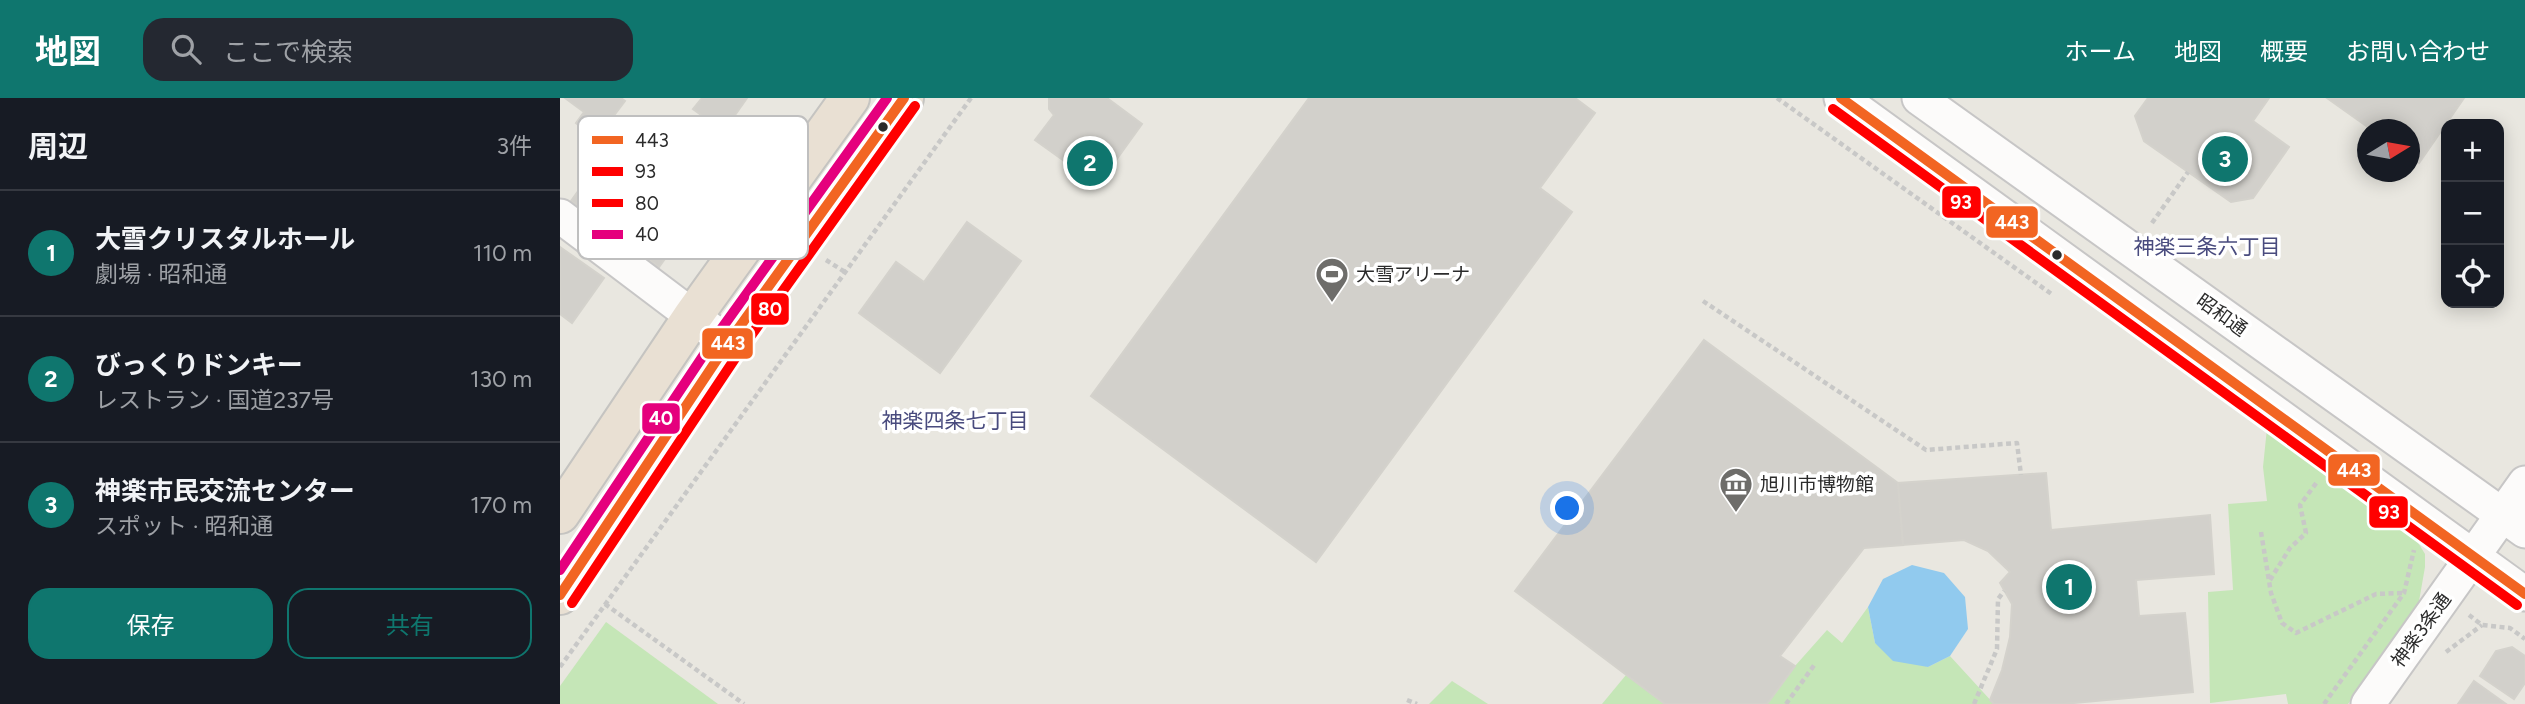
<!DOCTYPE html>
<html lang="ja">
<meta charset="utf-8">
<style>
body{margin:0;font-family:Figtree,"Noto Sans JP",sans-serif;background:#242831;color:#f1f3f6}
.controls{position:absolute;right:21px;top:21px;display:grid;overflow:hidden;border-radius:14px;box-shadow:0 4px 18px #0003}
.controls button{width:63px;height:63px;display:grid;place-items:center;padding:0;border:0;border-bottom:2px solid #363941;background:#171b24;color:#f1f3f6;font:35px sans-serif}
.compass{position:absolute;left:1797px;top:21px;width:63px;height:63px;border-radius:50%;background:#171b24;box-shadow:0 4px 18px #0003;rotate:79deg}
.you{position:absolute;left:1008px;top:411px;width:24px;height:24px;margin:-18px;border:5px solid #fff;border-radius:50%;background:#1a73e8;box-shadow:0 0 0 10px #1a73e833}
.badge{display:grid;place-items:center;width:46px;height:46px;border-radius:50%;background:#0f766e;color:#fff;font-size:23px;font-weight:700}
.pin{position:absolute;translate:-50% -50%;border:4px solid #fff;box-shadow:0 2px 7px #0006}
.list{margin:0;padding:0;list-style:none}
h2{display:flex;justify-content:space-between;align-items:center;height:91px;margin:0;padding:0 28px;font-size:30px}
h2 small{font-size:23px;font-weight:400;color:#9ea1a6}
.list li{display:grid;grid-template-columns:46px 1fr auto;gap:21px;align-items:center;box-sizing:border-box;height:126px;padding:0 28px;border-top:2px solid #363941}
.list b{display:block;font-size:26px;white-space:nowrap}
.list p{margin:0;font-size:23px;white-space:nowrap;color:#9ea1a6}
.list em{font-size:23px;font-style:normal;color:#9ea1a6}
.actions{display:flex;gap:14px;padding:21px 28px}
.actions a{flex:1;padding:16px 0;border:2px solid #0f766e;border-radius:21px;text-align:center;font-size:24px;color:#0f766e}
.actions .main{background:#0f766e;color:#fff}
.icon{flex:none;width:38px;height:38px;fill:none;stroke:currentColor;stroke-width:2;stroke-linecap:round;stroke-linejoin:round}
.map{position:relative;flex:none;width:1965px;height:606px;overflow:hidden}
header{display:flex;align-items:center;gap:42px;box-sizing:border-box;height:98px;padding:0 35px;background:#0f766e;color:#fff}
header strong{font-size:33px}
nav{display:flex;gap:38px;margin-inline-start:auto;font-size:24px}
.search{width:490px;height:63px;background:#242831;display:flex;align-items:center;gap:18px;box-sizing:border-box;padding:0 24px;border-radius:21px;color:#9ea1a6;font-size:26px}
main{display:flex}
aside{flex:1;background:#171b24}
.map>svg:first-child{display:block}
.green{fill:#c5e6b7}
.water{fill:#91caee}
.building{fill:#d2d0cb;stroke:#d4d2cc;stroke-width:2}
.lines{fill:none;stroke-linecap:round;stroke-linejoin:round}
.minor-casing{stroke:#c7c6c6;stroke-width:37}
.highway-casing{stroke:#c5c4c1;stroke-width:42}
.path{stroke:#c8c8c7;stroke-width:4.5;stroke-dasharray:5 3.5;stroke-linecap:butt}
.minor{stroke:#fcfbfa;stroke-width:33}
.highway{stroke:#e9e0d3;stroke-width:38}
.bus-1-casing{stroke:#fff;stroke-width:16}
.bus-2-casing{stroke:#fff;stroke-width:16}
.bus-3-casing{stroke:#fff;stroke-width:16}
.bus-4-casing{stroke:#fff;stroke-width:16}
.bus-1{stroke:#f26522;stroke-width:10}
.bus-2{stroke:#f00;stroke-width:10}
.bus-3{stroke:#f00;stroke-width:10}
.bus-4{stroke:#e5007d;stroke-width:10}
.bus-dot{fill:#2b2b2b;stroke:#fff;stroke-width:2.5}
.labels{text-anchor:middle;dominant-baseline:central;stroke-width:7;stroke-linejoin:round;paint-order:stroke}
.poi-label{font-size:19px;fill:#2b2b2b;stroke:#fff;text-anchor:start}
.street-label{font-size:19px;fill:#2b2b2b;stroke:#fff}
.neighbourhood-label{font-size:21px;fill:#494b7e;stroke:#fff}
.key{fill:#fff;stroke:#bfbfbf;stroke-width:2}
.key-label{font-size:19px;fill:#2b2b2b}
.line-badge{stroke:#fff;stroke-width:2.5}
.badge-label{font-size:19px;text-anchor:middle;font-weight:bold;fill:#fff}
</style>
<header>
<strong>地図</strong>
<div class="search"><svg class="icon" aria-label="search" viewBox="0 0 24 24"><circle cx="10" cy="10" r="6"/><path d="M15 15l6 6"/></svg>ここで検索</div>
<nav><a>ホーム</a><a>地図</a><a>概要</a><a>お問い合わせ</a></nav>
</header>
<main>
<aside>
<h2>周辺<small>3件</small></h2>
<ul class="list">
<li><span class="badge">1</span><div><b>大雪クリスタルホール</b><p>劇場 · 昭和通</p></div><em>110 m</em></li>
<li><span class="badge">2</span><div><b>びっくりドンキー</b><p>レストラン · 国道237号</p></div><em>130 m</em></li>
<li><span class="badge">3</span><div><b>神楽市民交流センター</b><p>スポット · 昭和通</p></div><em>170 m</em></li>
</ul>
<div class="actions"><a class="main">保存</a><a>共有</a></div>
</aside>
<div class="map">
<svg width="1965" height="606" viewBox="0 0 1965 606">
<rect width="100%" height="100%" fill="#e9e7e0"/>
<g class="green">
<path d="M1707 330 1851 433 1865 456V469L1858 509 1788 606H1728L1726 596 1650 605 1648 494 1673 492 1668 406 1707 403 1703 369Z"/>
<path d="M1308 509 1315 545 1368 569 1390 558 1434 606H1207L1235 568 1267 532 1282 545Z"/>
<path d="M46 524 158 606H0V588Z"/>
<path d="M1066 577 1105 606H1042Z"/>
<path d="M892 583 928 606H869Z"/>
</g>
<path class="water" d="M1352 467 1384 475 1405 499 1408 531 1390 558 1368 569 1333 563 1315 545 1308 509 1323 481Z"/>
<g class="building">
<path d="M5 0H61L65 3 36 41 16 25 24 14Z"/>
<path d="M142 0H187L173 20 184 28 174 41 133 11Z"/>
<path d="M489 0H547L582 26 538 87 475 42 494 17 489 11Z"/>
<path d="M749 0H1015L1035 15 980 90 1012 114 756 464 531 298Z"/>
<path d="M1588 0H1709L1693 23 1729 49 1693 100 1671 104 1584 43 1575 18Z"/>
<path d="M1767 0H1904L1859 65 1850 58V32H1812Z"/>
<path d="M34 71 69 97 46 129 11 103Z"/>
<path d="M90 113 122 137 99 169 67 145Z"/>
<path d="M407 124 461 163 380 275 299 215 336 164 364 184Z"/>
<path d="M0 149 44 180 12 225 0 216Z"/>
<path d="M1144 242 1338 385 1343 447 1304 450 1220 558 1235 568 1207 606H1105L955 493Z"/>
<path d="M1486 375 1491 432 1650 417 1654 476 1576 482 1579 518 1625 515 1633 594 1503 606H1434L1430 602 1442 572 1450 539 1452 506 1440 485 1450 474 1428 453 1404 442 1343 447 1338 385Z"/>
<path d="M1952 549 1965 558V585L1954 601 1920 578 1936 553Z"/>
<path d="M1914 583 1946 606H1898Z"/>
</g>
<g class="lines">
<defs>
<g id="minor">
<path d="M1281 0 1965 496"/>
<path d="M1359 0 1965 433"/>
<path d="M0 118 168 245"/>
<path d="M1808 606 1965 385"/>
</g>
<g id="highway">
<path d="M0 416 133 218 290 0"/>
<path d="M0 497 168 245 344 0"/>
</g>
</defs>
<use href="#minor" class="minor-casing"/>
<use href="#highway" class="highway-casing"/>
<g class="path">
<path d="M1217 0 1493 197"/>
<path d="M1592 125 1628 74"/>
<path d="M266 162 285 174"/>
<path d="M1143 203 1366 352 1457 345 1461 377"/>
<path d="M1701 434 1711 495 1722 525 1736 535 1816 496 1843 495"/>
<path d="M1710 482 1730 450 1746 435 1740 407 1757 384"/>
<path d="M45 506 184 606"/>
<path d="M1909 517 1922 527 1950 530 1965 541"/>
<path d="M1886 554 1922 527"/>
<path d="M0 569 411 0"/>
<path d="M847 602 857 606"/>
<path d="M1226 606 1255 566"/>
<path d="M1414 606 1437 551 1438 501 1444 493"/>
<path d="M1764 606 1844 495 1854 452"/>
</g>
<use href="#minor" class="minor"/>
<use href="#highway" class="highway"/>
<defs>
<g id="bus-1">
<path d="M1281 0 1965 496"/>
<path d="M0 497 168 245 344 0"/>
</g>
<path id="bus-2" d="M1273 11 1957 507"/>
<path id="bus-3" d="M12 505 180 253 355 8"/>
<path id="bus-4" d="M0 472 157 237 327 0"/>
</defs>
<use href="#bus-1" class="bus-1-casing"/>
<use href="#bus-2" class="bus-2-casing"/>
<use href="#bus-3" class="bus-3-casing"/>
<use href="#bus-4" class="bus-4-casing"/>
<use href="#bus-1" class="bus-1"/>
<use href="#bus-2" class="bus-2"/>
<use href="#bus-3" class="bus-3"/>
<use href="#bus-4" class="bus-4"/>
</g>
<defs>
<symbol id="stadium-pin" viewBox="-11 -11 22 30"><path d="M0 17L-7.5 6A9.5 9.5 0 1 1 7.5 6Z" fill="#6e6d6a" stroke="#fff"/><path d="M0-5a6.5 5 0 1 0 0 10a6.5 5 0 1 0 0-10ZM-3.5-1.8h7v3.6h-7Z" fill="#fff"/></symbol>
<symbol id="museum-pin" viewBox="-11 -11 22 30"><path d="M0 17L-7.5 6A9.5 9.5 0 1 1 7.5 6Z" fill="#6e6d6a" stroke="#fff"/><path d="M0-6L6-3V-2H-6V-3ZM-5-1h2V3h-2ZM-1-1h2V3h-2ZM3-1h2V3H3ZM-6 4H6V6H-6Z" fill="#fff"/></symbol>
</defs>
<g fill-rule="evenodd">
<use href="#stadium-pin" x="753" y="157" width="38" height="52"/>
<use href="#museum-pin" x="1157" y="367" width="38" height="52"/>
</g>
<g class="bus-dot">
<circle cx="323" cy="29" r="6"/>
<circle cx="1497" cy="157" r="6"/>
</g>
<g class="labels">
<g class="poi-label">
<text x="796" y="176">大雪アリーナ</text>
<text x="1200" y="386">旭川市博物館</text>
</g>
<g class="street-label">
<text transform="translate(1662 217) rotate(36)">昭和通</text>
<text transform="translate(1861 532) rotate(-54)">神楽3条通</text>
</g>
<g class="neighbourhood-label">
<text x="1647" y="148">神楽三条六丁目</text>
<text x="395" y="322">神楽四条七丁目</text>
</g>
</g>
<rect x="18" y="18" width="230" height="143" rx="10" class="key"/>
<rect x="32" y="38" width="31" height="8" fill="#f26522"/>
<rect x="32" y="69" width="31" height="9" fill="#f00"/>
<rect x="32" y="101" width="31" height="8" fill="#f00"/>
<rect x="32" y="132" width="31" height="9" fill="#e5007d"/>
<g class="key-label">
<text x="75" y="49">443</text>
<text x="75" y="80">93</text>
<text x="75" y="112">80</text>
<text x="75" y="143">40</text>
</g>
<g class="line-badge">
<rect x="1381" y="87" width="41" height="34" rx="7" fill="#f00"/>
<rect x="1425" y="107" width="54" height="34" rx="7" fill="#f26522"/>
<rect x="190" y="194" width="40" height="34" rx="7" fill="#f00"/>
<rect x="141" y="229" width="53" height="33" rx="7" fill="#f26522"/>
<rect x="81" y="304" width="40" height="33" rx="7" fill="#e5007d"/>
<rect x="1767" y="355" width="54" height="34" rx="7" fill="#f26522"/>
<rect x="1808" y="397" width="41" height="34" rx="7" fill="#f00"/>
</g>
<g class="badge-label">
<text x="1401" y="111">93</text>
<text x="1452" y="131">443</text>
<text x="210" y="218">80</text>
<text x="168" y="252">443</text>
<text x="101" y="327">40</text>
<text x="1794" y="379">443</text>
<text x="1829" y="421">93</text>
</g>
</svg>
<div class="controls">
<button>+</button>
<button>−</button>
<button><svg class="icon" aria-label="locate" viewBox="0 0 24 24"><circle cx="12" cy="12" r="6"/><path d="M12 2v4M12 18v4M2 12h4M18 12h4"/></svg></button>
</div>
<svg class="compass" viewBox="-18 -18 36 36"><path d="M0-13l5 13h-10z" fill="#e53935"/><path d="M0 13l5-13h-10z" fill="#9ea1a6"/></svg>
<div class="you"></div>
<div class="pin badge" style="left:1509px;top:489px">1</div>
<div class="pin badge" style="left:530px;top:65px">2</div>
<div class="pin badge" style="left:1665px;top:61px">3</div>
</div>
</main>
